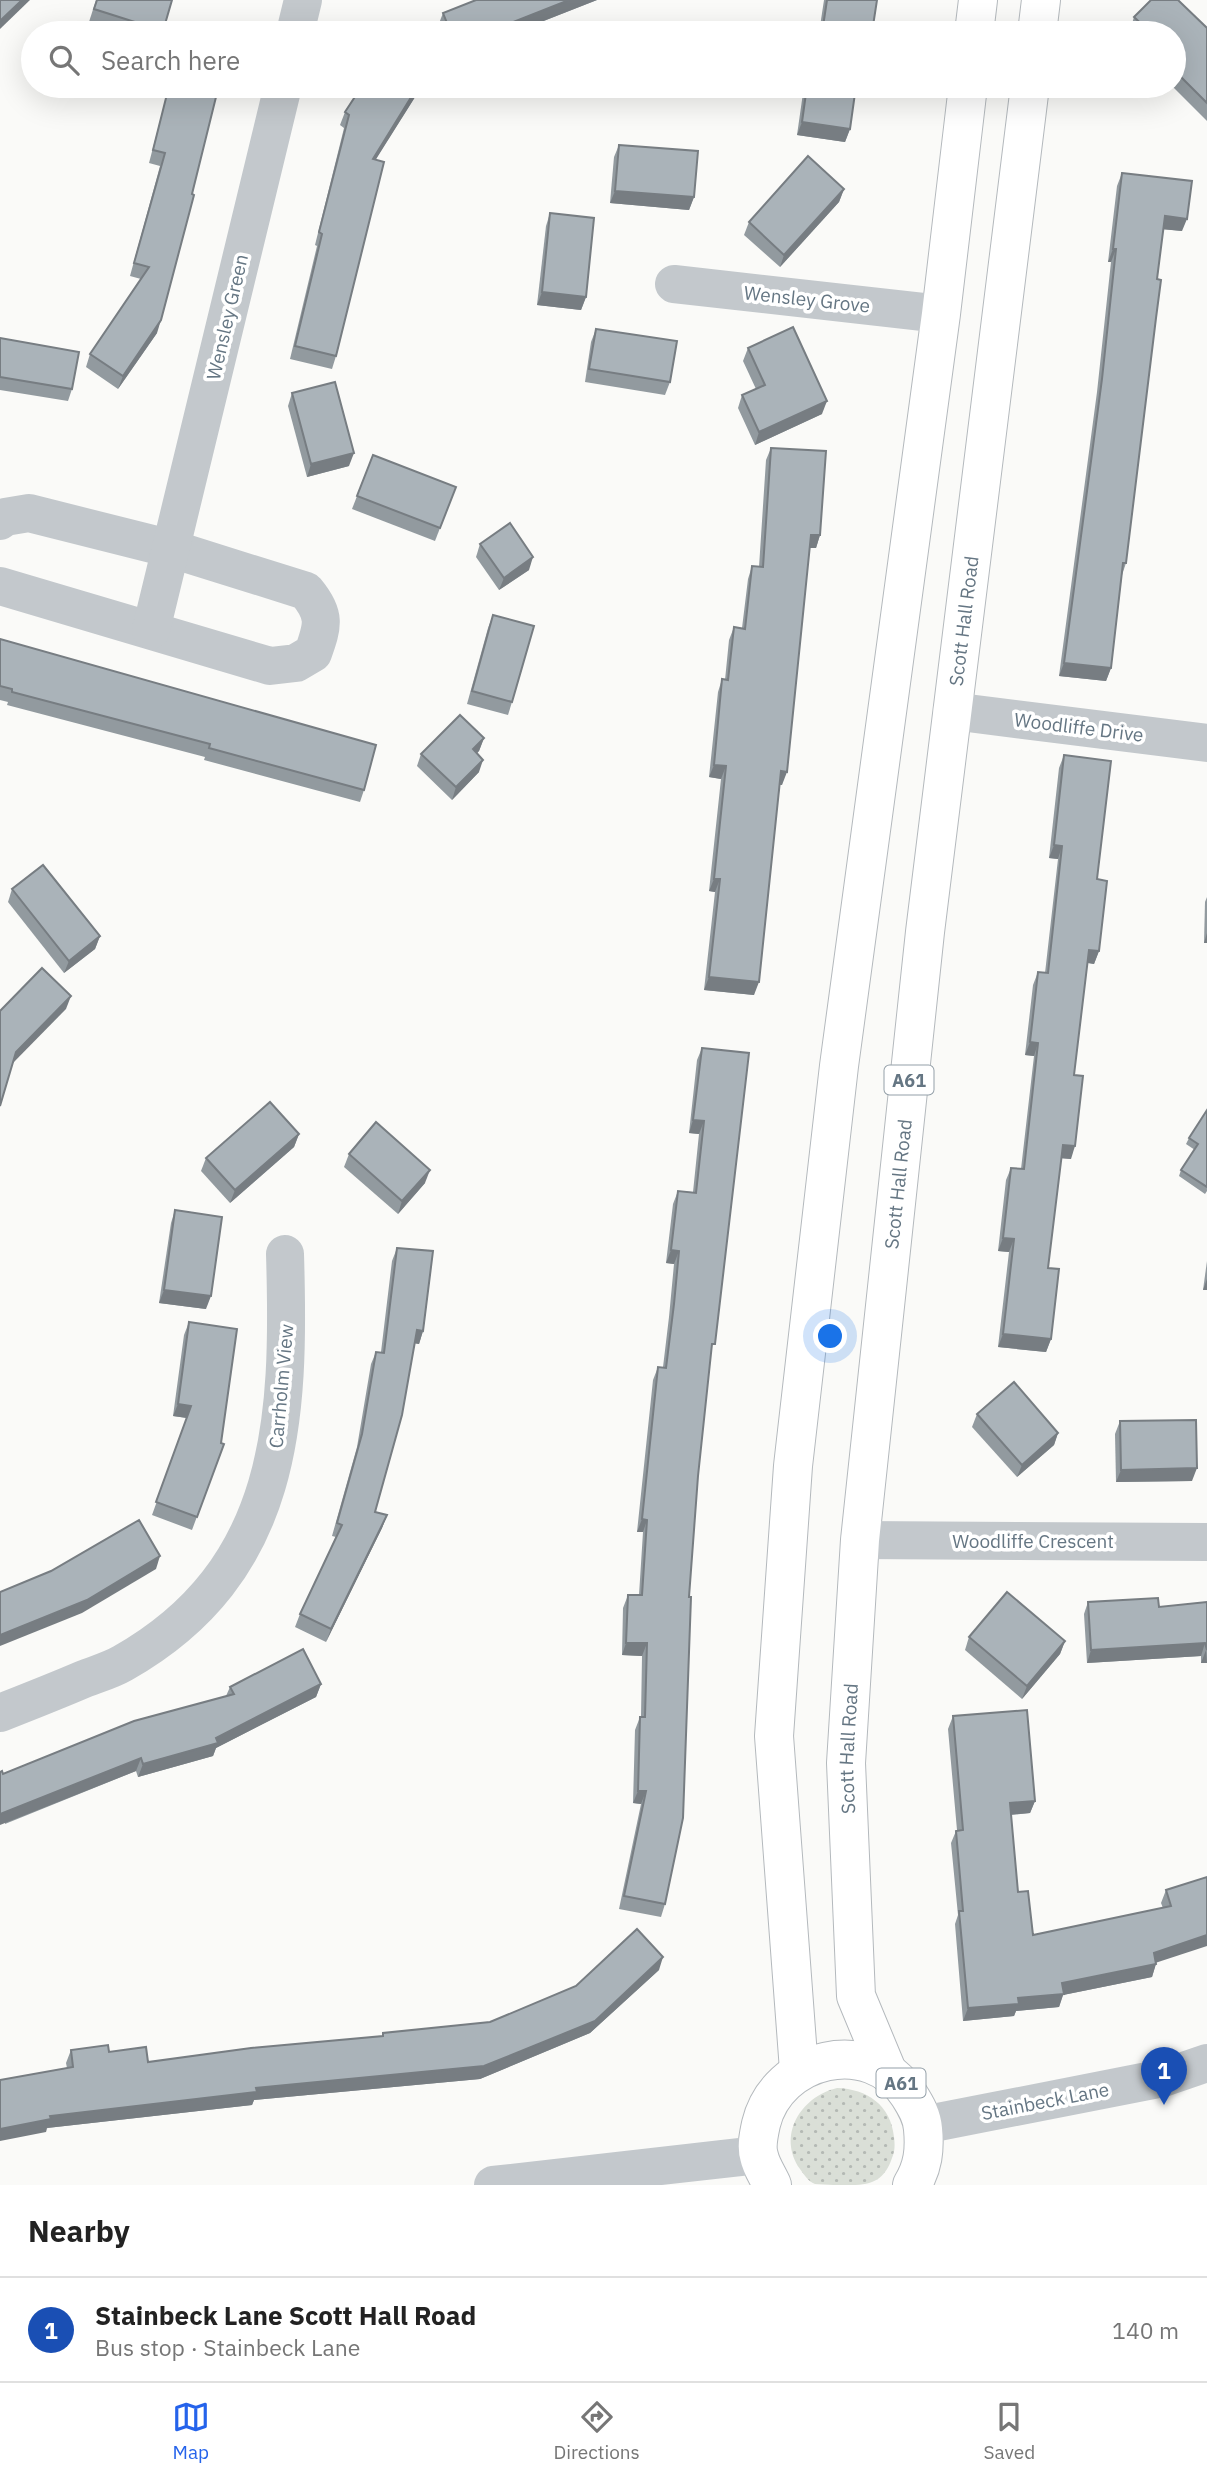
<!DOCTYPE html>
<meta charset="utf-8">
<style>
body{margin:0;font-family:"IBM Plex Sans",sans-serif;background:#f6f6f6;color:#222}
.you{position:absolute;left:831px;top:1337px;width:24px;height:24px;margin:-18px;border:5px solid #fff;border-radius:50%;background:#1a73e8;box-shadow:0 0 0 10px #1a73e833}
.badge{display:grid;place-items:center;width:46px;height:46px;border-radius:50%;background:#2563eb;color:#fff;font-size:23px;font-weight:700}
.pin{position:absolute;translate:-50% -58px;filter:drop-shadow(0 2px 4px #0008)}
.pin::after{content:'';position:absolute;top:37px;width:24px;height:21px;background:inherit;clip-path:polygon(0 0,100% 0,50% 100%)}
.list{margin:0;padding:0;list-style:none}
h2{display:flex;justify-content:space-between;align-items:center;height:91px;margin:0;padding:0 28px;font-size:30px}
h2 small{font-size:23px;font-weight:400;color:#767676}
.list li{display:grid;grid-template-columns:46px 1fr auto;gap:21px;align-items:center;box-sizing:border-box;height:105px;padding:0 28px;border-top:2px solid #e0e0e0}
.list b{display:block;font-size:26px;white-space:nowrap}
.list p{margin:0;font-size:23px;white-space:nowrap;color:#767676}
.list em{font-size:23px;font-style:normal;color:#767676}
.icon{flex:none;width:38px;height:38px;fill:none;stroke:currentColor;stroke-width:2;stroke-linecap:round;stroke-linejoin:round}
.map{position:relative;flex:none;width:1207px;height:2185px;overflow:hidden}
.search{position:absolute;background:#fff;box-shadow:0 7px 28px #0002;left:21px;right:21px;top:21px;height:77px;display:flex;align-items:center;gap:18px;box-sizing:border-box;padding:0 24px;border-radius:38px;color:#767676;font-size:26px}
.sheet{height:196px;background:#fff}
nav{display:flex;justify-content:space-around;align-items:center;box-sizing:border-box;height:98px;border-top:2px solid #e0e0e0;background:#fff;font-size:19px;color:#767676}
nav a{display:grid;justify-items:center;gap:4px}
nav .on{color:#2563eb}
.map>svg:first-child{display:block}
.grass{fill:url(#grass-dots)}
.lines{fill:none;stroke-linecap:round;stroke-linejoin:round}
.highway-casing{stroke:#b4b9bd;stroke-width:40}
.minor{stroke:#c3c8cc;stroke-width:38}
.highway{stroke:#fff;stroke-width:38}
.wall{fill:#929a9f}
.shaded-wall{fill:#777d82}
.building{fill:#aab3b9;stroke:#777d82;stroke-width:2}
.labels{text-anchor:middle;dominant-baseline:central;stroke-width:7;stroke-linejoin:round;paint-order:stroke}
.shield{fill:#fff;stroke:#939fa8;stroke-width:2}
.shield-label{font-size:18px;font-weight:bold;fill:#657683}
.street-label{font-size:19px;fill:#657683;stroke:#fff}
</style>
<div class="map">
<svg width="1207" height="2185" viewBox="0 0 1207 2185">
<defs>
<pattern id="grass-dots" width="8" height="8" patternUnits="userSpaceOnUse" patternTransform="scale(1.75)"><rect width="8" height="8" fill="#dadfd7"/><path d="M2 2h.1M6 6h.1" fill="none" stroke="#b4b9b4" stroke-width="1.8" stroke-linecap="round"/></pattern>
</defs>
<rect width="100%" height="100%" fill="#fafaf8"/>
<path class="grass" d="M837 2088C867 2089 891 2105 894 2137 895 2145 895 2151 892 2158 885 2179 873 2185 852 2185 842 2185 825 2185 815 2184 809 2182 804 2175 800 2169 777 2136 800 2097 837 2088Z"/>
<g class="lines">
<defs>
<g id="highway">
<path d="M974 33 978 0"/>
<path d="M1037 33 1041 0"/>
<path d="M799 2070 774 1736 793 1466 839 1066 941 314 968 86"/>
<path id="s1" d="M888 2073 856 1996 846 1763 860 1540 925 932 1030 86"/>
<path d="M772 2185C768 2176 761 2166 759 2156 756 2147 759 2133 761 2124 777 2057 870 2034 909 2095 916 2106 922 2116 923 2129 925 2150 923 2167 912 2185"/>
</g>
</defs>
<use href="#highway" class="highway-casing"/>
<g class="minor">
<path d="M295 33 303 0"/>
<path d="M674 284 941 314"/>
<path d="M0 521 5 517 29 513 172 549 306 591C326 615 323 625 313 653L296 663 270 666 0 586"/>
<path d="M151 630 283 86"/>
<path d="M952 711 1207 743"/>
<path d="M860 1540 1207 1542"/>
<path d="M0 1713C28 1702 56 1691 84 1679 97 1674 111 1670 123 1663 285 1571 290 1419 285 1254"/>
<path d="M923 2125 1163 2078 1207 2063"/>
<path d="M493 2185 758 2155"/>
</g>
<use href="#highway" class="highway"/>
</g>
<g class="wall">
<path d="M96 0H172L162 33H125L89 22Z"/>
<path d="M476 0H597L513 33H441L438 26 443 13Z"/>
<path d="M824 0H877L873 26 871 33H819Z"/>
<path d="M1134 17 1207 28V121L1172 86H1174V33H1133L1130 30Z"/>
<path d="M169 86 157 333 118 389 86 367 90 354 141 279 130 276 160 166 149 163Z"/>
<path d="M362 86H422L375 160 336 356 332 369 290 359 317 246 315 245 344 128 340 125 345 112Z"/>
<path d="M804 86H856L850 129 845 142 797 135Z"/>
<path d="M619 145 694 197 689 210 610 203 614 157Z"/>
<path d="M1122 173 1182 231 1163 229 1126 563 1122 575 1111 668 1106 681 1059 676 1097 392 1111 262H1108L1117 186Z"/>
<path d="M844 189 839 202 780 267 744 235 749 222Z"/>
<path d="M550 213 586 297 581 310 537 305 546 226Z"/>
<path d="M596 329 670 382 665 395 585 382 591 342Z"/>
<path d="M0 338 72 389 68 401 0 390Z"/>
<path d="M748 348 822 414 755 445 738 408 742 395 756 389 743 361Z"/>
<path d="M292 393 349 466 307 477 288 406Z"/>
<path d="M771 448 820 535 816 548H810L782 785H780L754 995 704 990 715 892 709 891 721 779 709 777 718 692 722 679 725 680 729 640 734 627 742 628 748 579 752 566 759 567 766 460Z"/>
<path d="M373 455 456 487 435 541 352 509Z"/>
<path d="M480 544 529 570 499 590 476 557Z"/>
<path d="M493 615 512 702 508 715 467 704 488 628Z"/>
<path d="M0 639 364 790 360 802 204 760 205 757 7 705 8 702 0 700Z"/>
<path d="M484 738 479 751 477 753 479 772 452 800 417 766 421 754Z"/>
<path d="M1064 755 1097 879 1099 951 1094 964 1087 963 1074 1075 1071 1159 1061 1158 1048 1268 1051 1339 1046 1352 998 1347 1009 1252 998 1251 1006 1180 1011 1168 1021 1169 1034 1056 1025 1055 1033 985 1038 972 1045 973 1058 859 1049 858 1059 768Z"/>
<path d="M12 889 100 936 95 949 64 973 8 902Z"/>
<path d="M1207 897V943H1204L1205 902Z"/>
<path d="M702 1048 710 1356 698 1476 665 1904 661 1917 619 1909 641 1804 633 1803 635 1730 640 1717H641L642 1656 622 1655 623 1608 628 1595H639L643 1532H637L653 1380 658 1367H663L669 1317 674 1264 666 1263 673 1204 678 1191 693 1192 699 1134 689 1133 697 1060Z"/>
<path d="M1207 1110V1191L1205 1194 1179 1176 1181 1170 1195 1150 1186 1144 1189 1138Z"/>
<path d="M299 1134 294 1147 230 1203 201 1171 206 1158Z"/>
<path d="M349 1154 425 1183 398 1214 344 1167Z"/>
<path d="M175 1210 206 1309 159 1303 171 1223Z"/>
<path d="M397 1248 423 1331 419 1344 415 1343 375 1512 387 1515 382 1528 326 1642 295 1627 300 1614 336 1537 332 1536 357 1447 371 1364 376 1352H381L392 1261Z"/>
<path d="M1207 1261V1290H1203Z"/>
<path d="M189 1322 221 1443 224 1444 192 1530 152 1515 187 1418 173 1416 184 1335Z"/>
<path d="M977 1414 1058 1433 1054 1445 1017 1477 972 1427Z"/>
<path d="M1120 1421 1192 1481 1116 1482 1115 1434Z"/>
<path d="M1088 1602 1159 1607 1207 1602V1663H1201V1656L1087 1663 1084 1614Z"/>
<path d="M969 1637 1065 1641 1060 1654 1022 1699 965 1650Z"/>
<path d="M321 1684 316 1697 216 1748 213 1756 138 1777 136 1771 5 1824 3 1774 226 1696 230 1687Z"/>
<path d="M953 1716 1035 1801 1030 1813 1011 1815 1018 1892 1033 1935 1163 1908 1161 1903 1166 1890 1207 1877 1156 1963 1152 1977 1063 1995 1059 2007 1016 2011 1014 2016 963 2021 955 1924 958 1915 951 1843 956 1831 957 1830 948 1729Z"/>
<path d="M659 1970 590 2033 480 2079 254 2100 252 2105 47 2128 46 2132 67 2068 66 2063 71 2050 109 2052 148 2062 382 2036 383 2033 490 2022Z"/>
</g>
<g class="shaded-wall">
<path d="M22 0H30L0 29V21Z"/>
<path d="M569 0H597L513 33H485Z"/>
<path d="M865 25 873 26 871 33H862Z"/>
<path d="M418 86H422L368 172 373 159Z"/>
<path d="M802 122 850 129 845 142 797 135Z"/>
<path d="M844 189 839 202 780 267 784 255Z"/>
<path d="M615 191 694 197 689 210 610 203Z"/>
<path d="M1165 216 1187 219 1182 231 1160 229Z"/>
<path d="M1113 249H1116L1111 262H1108Z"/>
<path d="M542 292 586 297 581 310 537 305Z"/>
<path d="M161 320 157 333 118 389 123 376Z"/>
<path d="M827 401 822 414 755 445 759 432Z"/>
<path d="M354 453 349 466 307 477 311 464Z"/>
<path d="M811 535H820L816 548H807Z"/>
<path d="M533 557 529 570 499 590 504 578Z"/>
<path d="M1064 663 1111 668 1106 681 1059 676Z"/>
<path d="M484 738 479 751 468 762 473 749Z"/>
<path d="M483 760 479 772 452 800 456 787Z"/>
<path d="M714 765 726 766 721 779 709 777Z"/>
<path d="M781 771 787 772 782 785 776 784Z"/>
<path d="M1054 845 1062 846 1058 859 1049 858Z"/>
<path d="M714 879H720L715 892 709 891Z"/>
<path d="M1207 933V943H1204Z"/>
<path d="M100 936 95 949 64 973 69 961Z"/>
<path d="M1089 950 1099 951 1094 964 1084 962Z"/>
<path d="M709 977 759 982 754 995 704 990Z"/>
<path d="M71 996 66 1009 11 1065 16 1052Z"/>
<path d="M1030 1042 1038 1043 1034 1056 1025 1055Z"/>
<path d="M693 1120 704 1121 699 1134 689 1133Z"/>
<path d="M299 1134 294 1147 230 1203 235 1190Z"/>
<path d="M1063 1145 1075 1146 1071 1159 1058 1158Z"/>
<path d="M430 1170 425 1183 398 1214 402 1201Z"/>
<path d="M1003 1238 1014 1239 1009 1252 998 1251Z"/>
<path d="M671 1250 679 1251 674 1264 666 1263Z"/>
<path d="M1207 1279V1290H1203Z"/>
<path d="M164 1290 211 1296 206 1309 159 1303Z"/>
<path d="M417 1330 423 1331 419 1344 412 1343Z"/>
<path d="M1003 1334 1051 1339 1046 1352 998 1347Z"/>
<path d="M178 1404 191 1406 187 1418 173 1416Z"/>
<path d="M1058 1433 1054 1445 1017 1477 1022 1465Z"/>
<path d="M1197 1468 1192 1481 1116 1482 1121 1470Z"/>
<path d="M387 1515 382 1528 326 1642 331 1629Z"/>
<path d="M642 1519 647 1520 643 1532H637Z"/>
<path d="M160 1556 156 1569 82 1613 0 1646V1635Z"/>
<path d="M1065 1641 1060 1654 1022 1699 1027 1686Z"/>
<path d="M626 1643H647L642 1656 622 1655Z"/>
<path d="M1205 1643 1201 1656 1087 1663 1091 1650Z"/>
<path d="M1206 1650 1207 1663H1201Z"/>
<path d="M321 1684 316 1697 216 1748 213 1756 138 1777 143 1764 216 1738Z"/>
<path d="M141 1758 136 1771 0 1825V1814Z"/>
<path d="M638 1791H646L641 1804 633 1803Z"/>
<path d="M1035 1801 1030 1813 1006 1815 1010 1803Z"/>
<path d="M1207 1935V1946L1149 1965 1154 1953Z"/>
<path d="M663 1957 659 1970 590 2033 480 2079 254 2100 252 2105 47 2128 46 2132 0 2141V2129L50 2116 256 2088 484 2066Z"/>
<path d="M1156 1964 1152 1977 1063 1995 1059 2007 1016 2011 1014 2016 963 2021 968 2008 1018 1998 1062 1983Z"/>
</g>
<g class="building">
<path d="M0 0H22L0 21Z"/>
<path d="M97 0H172L163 31 94 9Z"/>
<path d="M476 0H569L485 33H451L443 13Z"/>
<path d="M827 0H877L873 26 865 25 864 33H822Z"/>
<path d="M1151 0H1178L1207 28V103L1174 70V33H1151L1134 17Z"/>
<path d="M169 86H189L217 93 192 194 194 195 161 320 123 376 90 354 149 267 134 263 165 153 153 150Z"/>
<path d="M362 86H418L373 159 384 162 336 356 295 346 322 234 319 232 349 115 345 112Z"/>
<path d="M807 86H856L850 129 802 122Z"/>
<path d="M619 145 698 151 694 197 615 191Z"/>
<path d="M808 156 844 189 784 255 749 222Z"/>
<path d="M1122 173 1192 181 1187 219 1165 216 1157 279 1161 280 1156 318 1126 563H1123L1111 668 1064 663 1102 379 1116 249H1113Z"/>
<path d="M550 213 594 218 586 297 542 292Z"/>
<path d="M793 327 827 401 759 432 742 395 765 385 748 348Z"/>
<path d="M596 329 677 341 670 382 589 369Z"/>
<path d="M0 338 79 352 72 389 0 377Z"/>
<path d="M335 382 354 453 311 464 292 393Z"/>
<path d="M771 448 826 451 820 535H811L787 772 781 771 759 982 709 977 720 879H714L726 766 714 765 722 679 728 680 734 627 745 629 752 566 763 567Z"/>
<path d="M373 455 456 487 440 528 357 496Z"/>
<path d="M510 523 533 557 504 578 480 544Z"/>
<path d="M493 615 534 626 512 702 472 691Z"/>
<path d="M0 639 376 745 364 790 209 748 210 744 12 692V689L0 686Z"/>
<path d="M460 715 484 738 473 749 483 760 456 787 421 754Z"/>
<path d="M1064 755 1111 761 1097 879 1107 881 1099 951 1089 950 1074 1075 1083 1076 1075 1146 1063 1145 1048 1268 1059 1269 1051 1339 1003 1334 1014 1239 1003 1238 1011 1168 1024 1169 1038 1043 1030 1042 1038 972 1048 973 1062 846 1054 845Z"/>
<path d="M43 865 100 936 69 961 12 889Z"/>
<path d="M42 968 71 996 16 1052 0 1106V1011Z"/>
<path d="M702 1048 749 1053 715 1344H712L698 1476 689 1597H691L683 1818 665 1904 624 1896 646 1791H638L640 1717H645L647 1643H626L628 1595H642L647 1520 642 1519 658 1367 666 1368 674 1304 679 1251 671 1250 678 1191 696 1193 704 1121 693 1120Z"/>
<path d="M270 1102 299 1134 235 1190 206 1158Z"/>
<path d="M1207 1110V1187L1181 1170 1198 1144 1189 1138Z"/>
<path d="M376 1122 430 1170 402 1201 349 1154Z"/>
<path d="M175 1210 222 1217 211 1296 164 1290Z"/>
<path d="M397 1248 433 1251 423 1331 417 1330 402 1415 375 1512 387 1515 331 1629 300 1614 342 1525 337 1523 362 1434 376 1352 384 1353Z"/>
<path d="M189 1322 237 1329 221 1443 224 1444 197 1517 156 1502 191 1406 178 1404Z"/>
<path d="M1014 1382 1058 1433 1022 1465 977 1414Z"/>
<path d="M1196 1420 1197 1468 1121 1470 1120 1421Z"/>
<path d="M139 1520 160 1556 87 1600 0 1635V1592L51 1571Z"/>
<path d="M1007 1592 1065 1641 1027 1686 969 1637Z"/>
<path d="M1158 1598 1159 1607 1207 1602V1650L1205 1643 1091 1650 1088 1602Z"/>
<path d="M303 1649 321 1684 216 1738 218 1743 143 1764 141 1758 0 1814V1772L2 1771 3 1774 134 1721 234 1694 230 1687Z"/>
<path d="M1027 1710 1035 1801 1010 1803 1018 1892 1028 1891 1033 1935 1171 1906 1166 1890 1207 1877V1935L1154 1953 1156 1964 1062 1983 1064 1994 1018 1998 1019 2004 968 2008 959 1911H963L956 1831 963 1830 953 1716Z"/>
<path d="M637 1929 663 1957 595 2021 484 2066 256 2088 257 2092 50 2116 51 2119 0 2129V2080L73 2067 71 2050 108 2045 109 2052 146 2047 148 2062 251 2048 383 2036V2033L490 2022 576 1986Z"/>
</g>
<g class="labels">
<g class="shield">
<rect x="884.5" y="1065.5" width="49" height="29" rx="5"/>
<rect x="876.5" y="2068.5" width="49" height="29" rx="5"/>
</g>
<g class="shield-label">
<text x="909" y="1080">A61</text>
<text x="901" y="2083">A61</text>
</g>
<g class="street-label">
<text transform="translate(807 299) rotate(6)">Wensley Grove</text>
<text transform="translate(227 317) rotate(-77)">Wensley Green</text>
<text stroke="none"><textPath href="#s1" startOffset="1465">Scott Hall Road</textPath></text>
<text transform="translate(1079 727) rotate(7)">Woodliffe Drive</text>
<text stroke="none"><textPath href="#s1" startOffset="898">Scott Hall Road</textPath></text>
<text transform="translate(281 1386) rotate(-85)">Carrholm View</text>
<text x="1033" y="1541">Woodliffe Crescent</text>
<text stroke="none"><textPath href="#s1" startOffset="331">Scott Hall Road</textPath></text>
<text transform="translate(1045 2101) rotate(-11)">Stainbeck Lane</text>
</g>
</g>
</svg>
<div class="you"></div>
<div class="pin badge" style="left:1164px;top:2105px;background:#1a4fb4">1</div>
<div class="search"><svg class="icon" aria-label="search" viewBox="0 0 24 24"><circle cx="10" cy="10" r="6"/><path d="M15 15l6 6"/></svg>Search here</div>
</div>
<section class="sheet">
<h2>Nearby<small></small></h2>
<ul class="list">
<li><span class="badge" style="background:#1a4fb4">1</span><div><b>Stainbeck Lane Scott Hall Road</b><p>Bus stop · Stainbeck Lane</p></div><em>140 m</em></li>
</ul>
</section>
<nav>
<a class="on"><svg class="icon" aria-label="map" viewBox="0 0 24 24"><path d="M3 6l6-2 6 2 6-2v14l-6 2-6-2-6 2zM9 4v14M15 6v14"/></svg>Map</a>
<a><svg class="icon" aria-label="directions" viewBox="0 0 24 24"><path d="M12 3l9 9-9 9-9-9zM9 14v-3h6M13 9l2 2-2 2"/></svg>Directions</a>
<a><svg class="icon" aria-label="saved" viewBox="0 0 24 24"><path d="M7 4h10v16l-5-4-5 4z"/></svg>Saved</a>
</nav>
